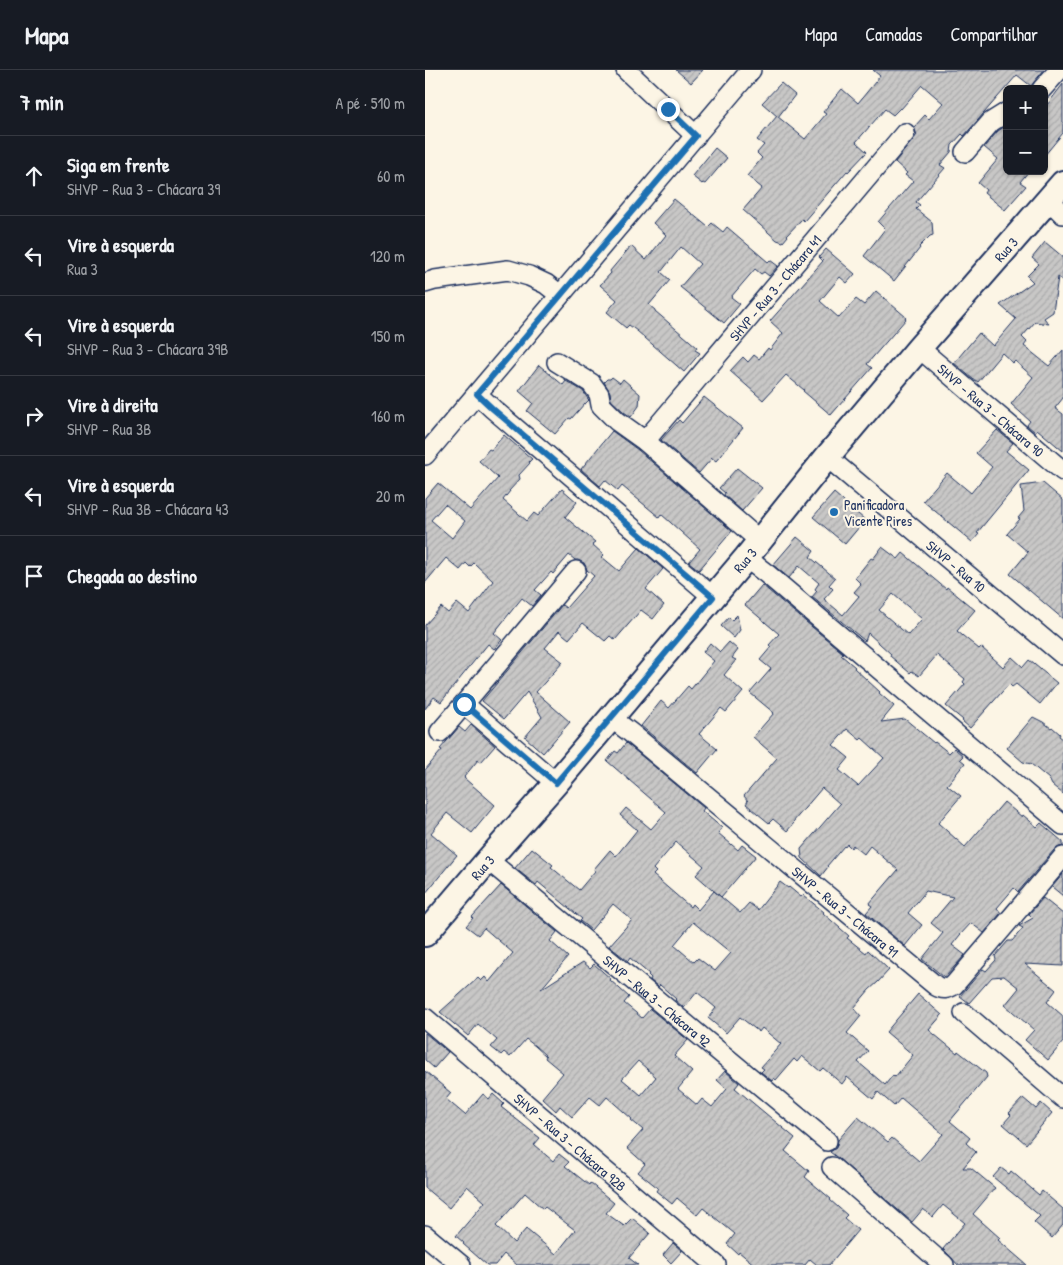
<!DOCTYPE html>
<html lang="pt">
<meta charset="utf-8">
<style>
body{margin:0;font-family:"Patrick Hand",sans-serif;background:#242831;color:#f1f3f6}
.controls{position:absolute;right:15px;top:15px;display:grid;overflow:hidden;border-radius:8px;box-shadow:0 1px 4px #0004}
.controls button{width:45px;height:45px;display:grid;place-items:center;padding:0;border:0;border-bottom:1px solid #363941;background:#171b24;color:#f1f3f6;font:25px sans-serif}
.stop{position:absolute;width:15px;height:15px;margin:-11px;border:4px solid #1f6fb2;border-radius:50%;background:#fff}
.stop.end{background:#1f6fb2;border-color:#fff;box-shadow:0 1px 5px #0008}
.list{margin:0;padding:0;list-style:none}
h2{display:flex;justify-content:space-between;align-items:center;height:65px;margin:0;padding:0 20px;font-size:21px}
h2 small{font-size:16px;font-weight:400;color:#9ea1a6}
.list li{display:grid;grid-template-columns:32px 1fr auto;gap:15px;align-items:center;box-sizing:border-box;height:80px;padding:0 20px;border-top:1px solid #363941}
.list b{display:block;font-size:19px;white-space:nowrap}
.list p{margin:0;font-size:16px;white-space:nowrap;color:#9ea1a6}
.list em{font-size:16px;font-style:normal;color:#9ea1a6}
.icon{flex:none;width:28px;height:28px;fill:none;stroke:currentColor;stroke-width:2;stroke-linecap:round;stroke-linejoin:round}
.map{position:relative;flex:none;width:638px;height:1195px;overflow:hidden}
header{display:flex;align-items:center;gap:30px;box-sizing:border-box;height:70px;padding:0 25px;background:#171b24;border-bottom:1px solid #363941}
header strong{font-size:24px}
nav{display:flex;gap:28px;margin-inline-start:auto;font-size:18px}
main{display:flex}
aside{flex:1;background:#171b24}
.map>svg:first-child{display:block}
.building{fill:url(#building-hatch);stroke:#1b2f5e;fill-rule:evenodd}
.lines{fill:none;stroke-linecap:round;stroke-linejoin:round}
.minor-casing{stroke:#1b2f5e;stroke-width:22}
.major-casing{stroke:#1b2f5e;stroke-width:28}
.minor{stroke:#fcf5e5;stroke-width:19}
.major{stroke:#fcf5e5;stroke-width:24}
.route{stroke:#1f6fb2;stroke-width:6}
.poi-dot{fill:#1f6fb2;stroke:#fcf5e5;stroke-width:2}
.labels{text-anchor:middle;dominant-baseline:central;stroke-width:4;stroke-linejoin:round;paint-order:stroke}
.street-label{font-size:14px;fill:#1b2f5e;stroke:#fcf5e5}
.poi-label{font-size:14px;fill:#1b2f5e;stroke:#fcf5e5;text-anchor:start}
</style>
<header>
<strong>Mapa</strong>
<nav><a>Mapa</a><a>Camadas</a><a>Compartilhar</a></nav>
</header>
<main>
<aside>
<h2>7 min<small>A pé · 510 m</small></h2>
<ul class="list">
<li><svg class="icon" aria-label="ahead" viewBox="0 0 24 24"><path d="M12 20V5M6 11l6-6 6 6"/></svg><div><b>Siga em frente</b><p>SHVP - Rua 3 - Chácara 39</p></div><em>60 m</em></li>
<li><svg class="icon" aria-label="left" viewBox="0 0 24 24"><path d="M17 20v-9H6M10 6l-5 5 5 5"/></svg><div><b>Vire à esquerda</b><p>Rua 3</p></div><em>120 m</em></li>
<li><svg class="icon" aria-label="left" viewBox="0 0 24 24"><path d="M17 20v-9H6M10 6l-5 5 5 5"/></svg><div><b>Vire à esquerda</b><p>SHVP - Rua 3 - Chácara 39B</p></div><em>150 m</em></li>
<li><svg class="icon" aria-label="right" viewBox="0 0 24 24"><path d="M7 20v-9h11M14 6l5 5-5 5"/></svg><div><b>Vire à direita</b><p>SHVP - Rua 3B</p></div><em>160 m</em></li>
<li><svg class="icon" aria-label="left" viewBox="0 0 24 24"><path d="M17 20v-9H6M10 6l-5 5 5 5"/></svg><div><b>Vire à esquerda</b><p>SHVP - Rua 3B - Chácara 43</p></div><em>20 m</em></li>
<li><svg class="icon" aria-label="arrive" viewBox="0 0 24 24"><path d="M6 21V4h12l-3 4 3 4H6"/></svg><div><b>Chegada ao destino</b></div></li>
</ul>
</aside>
<div class="map">
<svg width="638" height="1195" viewBox="0 0 638 1195">
<defs>
<pattern id="building-hatch" width="6" height="6" patternUnits="userSpaceOnUse" patternTransform="scale(1.25)"><rect width="6" height="6" fill="#c8c7c6"/><path d="M-1 1l2-2M0 6l6-6M5 7l2-2" fill="none" stroke="#ababac"/></pattern>
</defs>
<rect width="100%" height="100%" fill="#fcf5e5"/>
<filter id="ink" filterUnits="userSpaceOnUse"><feTurbulence type="fractalNoise" baseFrequency=".02" numOctaves="2"/><feDisplacementMap in="SourceGraphic" scale="10" xChannelSelector="R" yChannelSelector="G"/><feConvolveMatrix kernelMatrix="1 2 1 2 8 2 1 2 1" color-interpolation-filters="sRGB"/></filter>
<g filter="url(#ink)">
<g class="building">
<path d="M251 0H278L266 13Z"/>
<path d="M448 0H619L609 12 606 16 592 5 539 66 537 64 527 75 526 82 515 95 520 98 491 132 495 135 491 139 507 152 508 165 505 166 494 177 495 178 469 211 439 186 460 159 453 152 488 111 480 105 482 103 470 92 492 65 489 57 500 45 504 49 518 33 497 15 476 39 475 38 468 45 460 39 431 72 442 82 423 102 422 101 379 151 377 149 362 165 363 166 358 172 352 170 318 140 337 118 322 106 337 88 332 83 339 75 332 70 352 46 380 69 401 44 398 42 417 19 433 33 455 6Z"/>
<path d="M356 13 370 25 353 47 337 33Z"/>
<path d="M638 14V63L619 86V39Z"/>
<path d="M582 55V101H604L595 112 601 116 580 140 559 123 561 120 553 113 573 89 559 77 573 61Z"/>
<path d="M290 78 302 88 280 114 278 113 277 114 267 106Z"/>
<path d="M249 129 283 157 287 153 298 162 302 157 343 192 345 190 353 196 344 206 339 202 336 204 330 199 306 227 315 234 299 253 255 217 275 194 256 177 236 202 245 210 224 235 230 240V241L272 277 270 280 275 283 259 302 212 261 204 255 201 258 182 242 192 230 175 215 186 203 185 201 206 176 221 190 241 165 228 153Z"/>
<path d="M620 172 638 187V211L633 207 628 242 619 248 624 254 610 252 597 267 602 272 599 276 624 296 638 280V328L630 338 638 344V381L612 359 610 362 602 355 605 351 586 334 608 307 590 291 588 293 577 283 553 312 550 310H549L529 293 554 263 568 276 591 249 575 235 608 212 602 206 614 194 607 188Z"/>
<path d="M401 179 430 204 422 213 415 207 395 231 414 248 431 229 439 235 451 221 481 247 480 248 481 249 442 294 447 298 406 345 378 321 379 320 361 305 338 330 305 301 318 287 323 292 329 285 334 289 343 278 345 280 358 263 345 251 398 191 394 187Z"/>
<path d="M114 295 138 315 141 311 158 321 163 329 164 330 160 334V333L146 349 144 348 130 364 102 341 108 333 94 321Z"/>
<path d="M187 307 195 313 198 309 215 324 214 336 206 347 199 342 186 330 185 322 179 312 182 309H185Z"/>
<path d="M279 327 318 358 291 391 287 388 274 403 236 370 254 350 257 353Z"/>
<path d="M572 360 588 373 581 381 604 400 552 463 554 464 547 472 498 431 522 403 546 423 567 397 551 383Z"/>
<path d="M187 361 213 380 307 461 274 500 264 492 275 479 236 444 234 447 197 416 193 421 180 410 175 416 156 399Z"/>
<path d="M79 365 107 389 104 392 105 393 94 405 95 409 84 421H85L78 430 102 451 109 443 113 446 137 419 152 432 140 447 170 472 167 474 179 485 177 487 194 501 214 478 238 499 221 519 239 535 228 549 216 540 190 570 185 566 180 571 158 553 144 569 134 561 120 578 138 592 111 622 145 652 118 683 100 667 117 647 102 622 79 649 57 631 137 535 141 538 169 506 162 500 161 497 159 493 153 490H150L144 485 128 504 126 502 110 520 116 525 107 536 97 528 88 539 69 563 77 570 69 579 63 574 16 632 9 627 0 639V555L16 537 23 543 32 533 44 543 68 511 49 493 45 497 41 493 35 500 21 488 0 513V428L13 413 45 440 73 408 54 391 64 379 66 380ZM20 434 40 451 27 468 6 450Z"/>
<path d="M312 398 337 418 317 441 299 425 300 423 294 418Z"/>
<path d="M618 413 638 430V549L585 504 603 482 582 464 595 449 593 448 599 441 596 416Z"/>
<path d="M409 423 440 450 420 474 388 447Z"/>
<path d="M372 467 389 481 385 487 410 508 404 515 408 519 399 529 418 545 434 526 429 522 436 514 430 508 446 488 448 489 457 477 473 489 478 483 521 519 522 517 550 540 532 561 554 579 556 577 578 597 587 587 598 597 604 590 632 613 615 634 591 614 587 617 584 614 545 658 537 651 538 650 521 636 540 614 538 612 540 609 512 585 494 606 487 601 485 603 465 586 466 584 443 563 440 571 387 527 392 521 390 519 394 513 374 496 364 508 348 495ZM468 524 497 549 483 565 454 540Z"/>
<path d="M337 515 418 583 416 585 430 597 429 598 455 622 454 623 469 636 456 652 480 649 509 673 510 672 524 683 529 678 538 686 535 689 540 693 522 715 536 726 513 753 540 777 579 732 597 747 598 745 612 757 616 753 638 772V776L634 777 629 780 593 822 589 818 572 838 576 843 559 863 546 853 535 865 527 875 540 885 521 906 519 907 497 889 518 863 506 853 528 827 501 821 483 843 497 855 480 876 441 843 447 836 444 834 473 800 445 776 439 784 428 775 426 778 422 774 420 777 419 776 402 796 403 797 396 806 377 788 376 779 415 734 397 718 368 752 369 753 362 761 348 749 344 753 321 734 323 731 319 726 352 688 328 667 349 643 325 623 346 599 335 590 346 577 344 575 354 564 320 535ZM422 659 435 670 437 668 459 688 433 716 414 700 424 688 408 675Z"/>
<path d="M312 545 315 560 309 568 296 556 304 547 307 550Z"/>
<path d="M304 572 313 580 307 588 311 590 299 605 318 622 301 642 296 638 274 664 292 679 272 703 216 656 236 631 244 638 263 616 266 619 289 591 278 582 285 573 295 582Z"/>
<path d="M608 647 618 652 626 658 627 657 635 664 634 666 638 669V724L627 715 624 709 606 694 598 692 582 678Z"/>
<path d="M46 655 70 676 56 692 53 690 39 707H40L39 708 70 735 47 763 22 743 6 763 32 785 0 824V700L17 680 15 679 34 657 40 662Z"/>
<path d="M201 673 279 738 277 741 297 758 293 763 313 780 317 775 331 786 296 827 271 805 279 796 251 772 228 799 231 802 228 805 265 837 267 834 273 840 289 821 315 843 324 833 333 840 355 812 363 818 364 817 376 827 378 825 399 842 398 843 424 866 422 868 441 883 443 880 464 900 453 912 444 920 429 938 436 946 422 963 443 981 433 992 460 1015 468 1005 470 1007 488 985 461 962 493 924 517 945 504 960 532 983 533 981 561 1003 562 1007 525 1051 545 1068 541 1073 551 1082 538 1098H546L570 1118 548 1144 575 1168 573 1170 602 1195H533L526 1187 518 1179 540 1153 518 1135 508 1147 498 1139 487 1152 414 1089 405 1082 411 1078 413 1070 433 1047 463 1072 467 1068 494 1091 518 1064 476 1028 469 1036 453 1022 448 1029 422 1007 417 1014 398 998 395 1001 377 986 372 992 369 989 351 1010 349 1008 347 1011 336 1002 339 999 336 997 356 974 337 958 334 962 315 947 301 963 283 948 291 938 272 922 259 938 250 930 251 929 235 915 233 917 225 910 226 908 223 905 224 904 205 888 203 891 184 876 207 850 188 834 166 860 155 851 157 849 113 812 111 815 90 798 107 778 128 795 126 797 154 820 170 801 169 799 185 780 191 786 212 760 195 745 201 738 226 759 241 742 182 691 190 681 193 683ZM268 852 306 883 290 901 273 888 269 892 249 875Z"/>
<path d="M638 804V826L627 817Z"/>
<path d="M76 815 132 862 125 871 143 887 116 919 158 892 165 898 169 894 186 909 185 910 204 927 199 933 217 948 225 939 263 970 249 986 267 1002 253 1019 272 1035 277 1029 287 1037 302 1019 292 1010 300 1001 314 1013 310 1018 370 1068 360 1081 384 1101 380 1107 406 1129 405 1130 422 1145 419 1148 433 1160 404 1195H392L385 1189 380 1195H330L314 1182 313 1184 302 1174 310 1164 278 1138 272 1145 252 1128 247 1134 231 1121 233 1118 213 1102 220 1094 202 1078 218 1060 206 1050 207 1049 182 1027 175 1035 165 1027 147 1047 135 1036 131 1041 117 1028 138 1003 120 988 121 986 110 976 101 969 85 987 79 982 76 985 66 977 72 970 53 954 43 966 15 942 53 908 56 911 60 907 64 912 88 883 59 858 53 865 41 856 48 848 47 847ZM213 991 231 1007 216 1025 197 1009Z"/>
<path d="M618 828 638 844V896L600 894 631 920 622 932 638 946V972L623 990 600 970 609 960 580 935 594 918 579 906 567 907 544 933 535 926 558 899 561 901 571 890 570 886 583 871H587L598 858 594 856 608 848 604 844Z"/>
<path d="M0 963 23 982 9 998 0 990Z"/>
<path d="M0 1001 26 1023 21 1029 40 1045 58 1024 64 1029 68 1024 79 1034 76 1037 115 1068 109 1075 128 1091 134 1084 144 1092 140 1096 164 1115 165 1113 189 1133 181 1143 199 1156 207 1148 225 1163 204 1188 213 1195H92L79 1184 70 1195H62L38 1174 39 1173 31 1166 60 1132 42 1116 24 1138 0 1118ZM100 1123 118 1139 120 1137 150 1160 131 1184 101 1159 89 1173 71 1156Z"/>
<path d="M598 1028 611 1039 616 1033 627 1043 601 1074 578 1054 586 1045 584 1043Z"/>
<path d="M576 1098 584 1104 586 1101 614 1125 617 1121 638 1139V1155L627 1168 609 1152 615 1146 568 1107Z"/>
<path d="M248 1173 257 1181 246 1193 238 1185Z"/>
</g>
<g class="lines">
<defs>
<g id="minor">
<path d="M201 0 271 66"/>
<path d="M617 19 634 0"/>
<path d="M540 82 566 52 582 42"/>
<path d="M624 130 638 144"/>
<path d="M0 213 10 210 83 200 104 206 121 214 135 225"/>
<path id="s1" d="M494 278 638 401"/>
<path d="M132 292 166 313 174 324 176 335 192 351 220 371 335 471"/>
<path d="M52 324 68 339 288 527"/>
<path id="s2" d="M220 371 480 63"/>
<path d="M0 385 326 0"/>
<path id="s3" d="M402 387 638 585"/>
<path d="M321 488 342 504 638 755"/>
<path id="s4" d="M186 648 206 663 511 916C518 920 522 919 529 915L638 787"/>
<path d="M15 662 39 634"/>
<path d="M131 713 39 634 151 501"/>
<path id="s5" d="M63 790 402 1071"/>
<path d="M539 943 638 1028"/>
<path id="s6" d="M0 948 291 1195"/>
<path d="M407 1097 519 1195"/>
<path d="M0 1165 36 1195"/>
</g>
<g id="major">
<path id="s7" d="M0 864 63 790 131 713 321 488 402 387 494 278 638 113"/>
</g>
</defs>
<use href="#minor" class="minor-casing"/>
<use href="#major" class="major-casing"/>
<use href="#minor" class="minor"/>
<use href="#major" class="major"/>
</g>
</g>
<g class="lines" filter="url(#ink)">
<path class="route" d="M39 634 131 713 288 527 68 339 52 324 271 66 243 39"/>
</g>
<circle class="poi-dot" cx="409" cy="442" r="5"/>
<g class="labels">
<g class="street-label">
<text stroke="none"><textPath href="#s7" startOffset="898">Rua 3</textPath></text>
<text stroke="none"><textPath href="#s2" startOffset="201">SHVP - Rua 3 - Chácara 41</textPath></text>
<text stroke="none"><textPath href="#s1" startOffset="95">SHVP - Rua 3 - Chácara 90</textPath></text>
<text stroke="none"><textPath href="#s7" startOffset="492">Rua 3</textPath></text>
<text stroke="none"><textPath href="#s3" startOffset="169">SHVP - Rua 10</textPath></text>
<text stroke="none"><textPath href="#s7" startOffset="88">Rua 3</textPath></text>
<text stroke="none"><textPath href="#s4" startOffset="304">SHVP - Rua 3 - Chácara 91</textPath></text>
<text stroke="none"><textPath href="#s5" startOffset="220">SHVP - Rua 3 - Chácara 92</textPath></text>
<text stroke="none"><textPath href="#s6" startOffset="191">SHVP - Rua 3 - Chácara 92B</textPath></text>
</g>
<g class="poi-label">
<text x="419" y="434">Panificadora<tspan x="419" dy="16">Vicente Pires</tspan></text>
</g>
</g>
</svg>
<div class="controls">
<button>+</button>
<button>−</button>
</div>
<div class="stop" style="left:39px;top:634px"></div>
<div class="stop end" style="left:243px;top:39px"></div>
</div>
</main>
